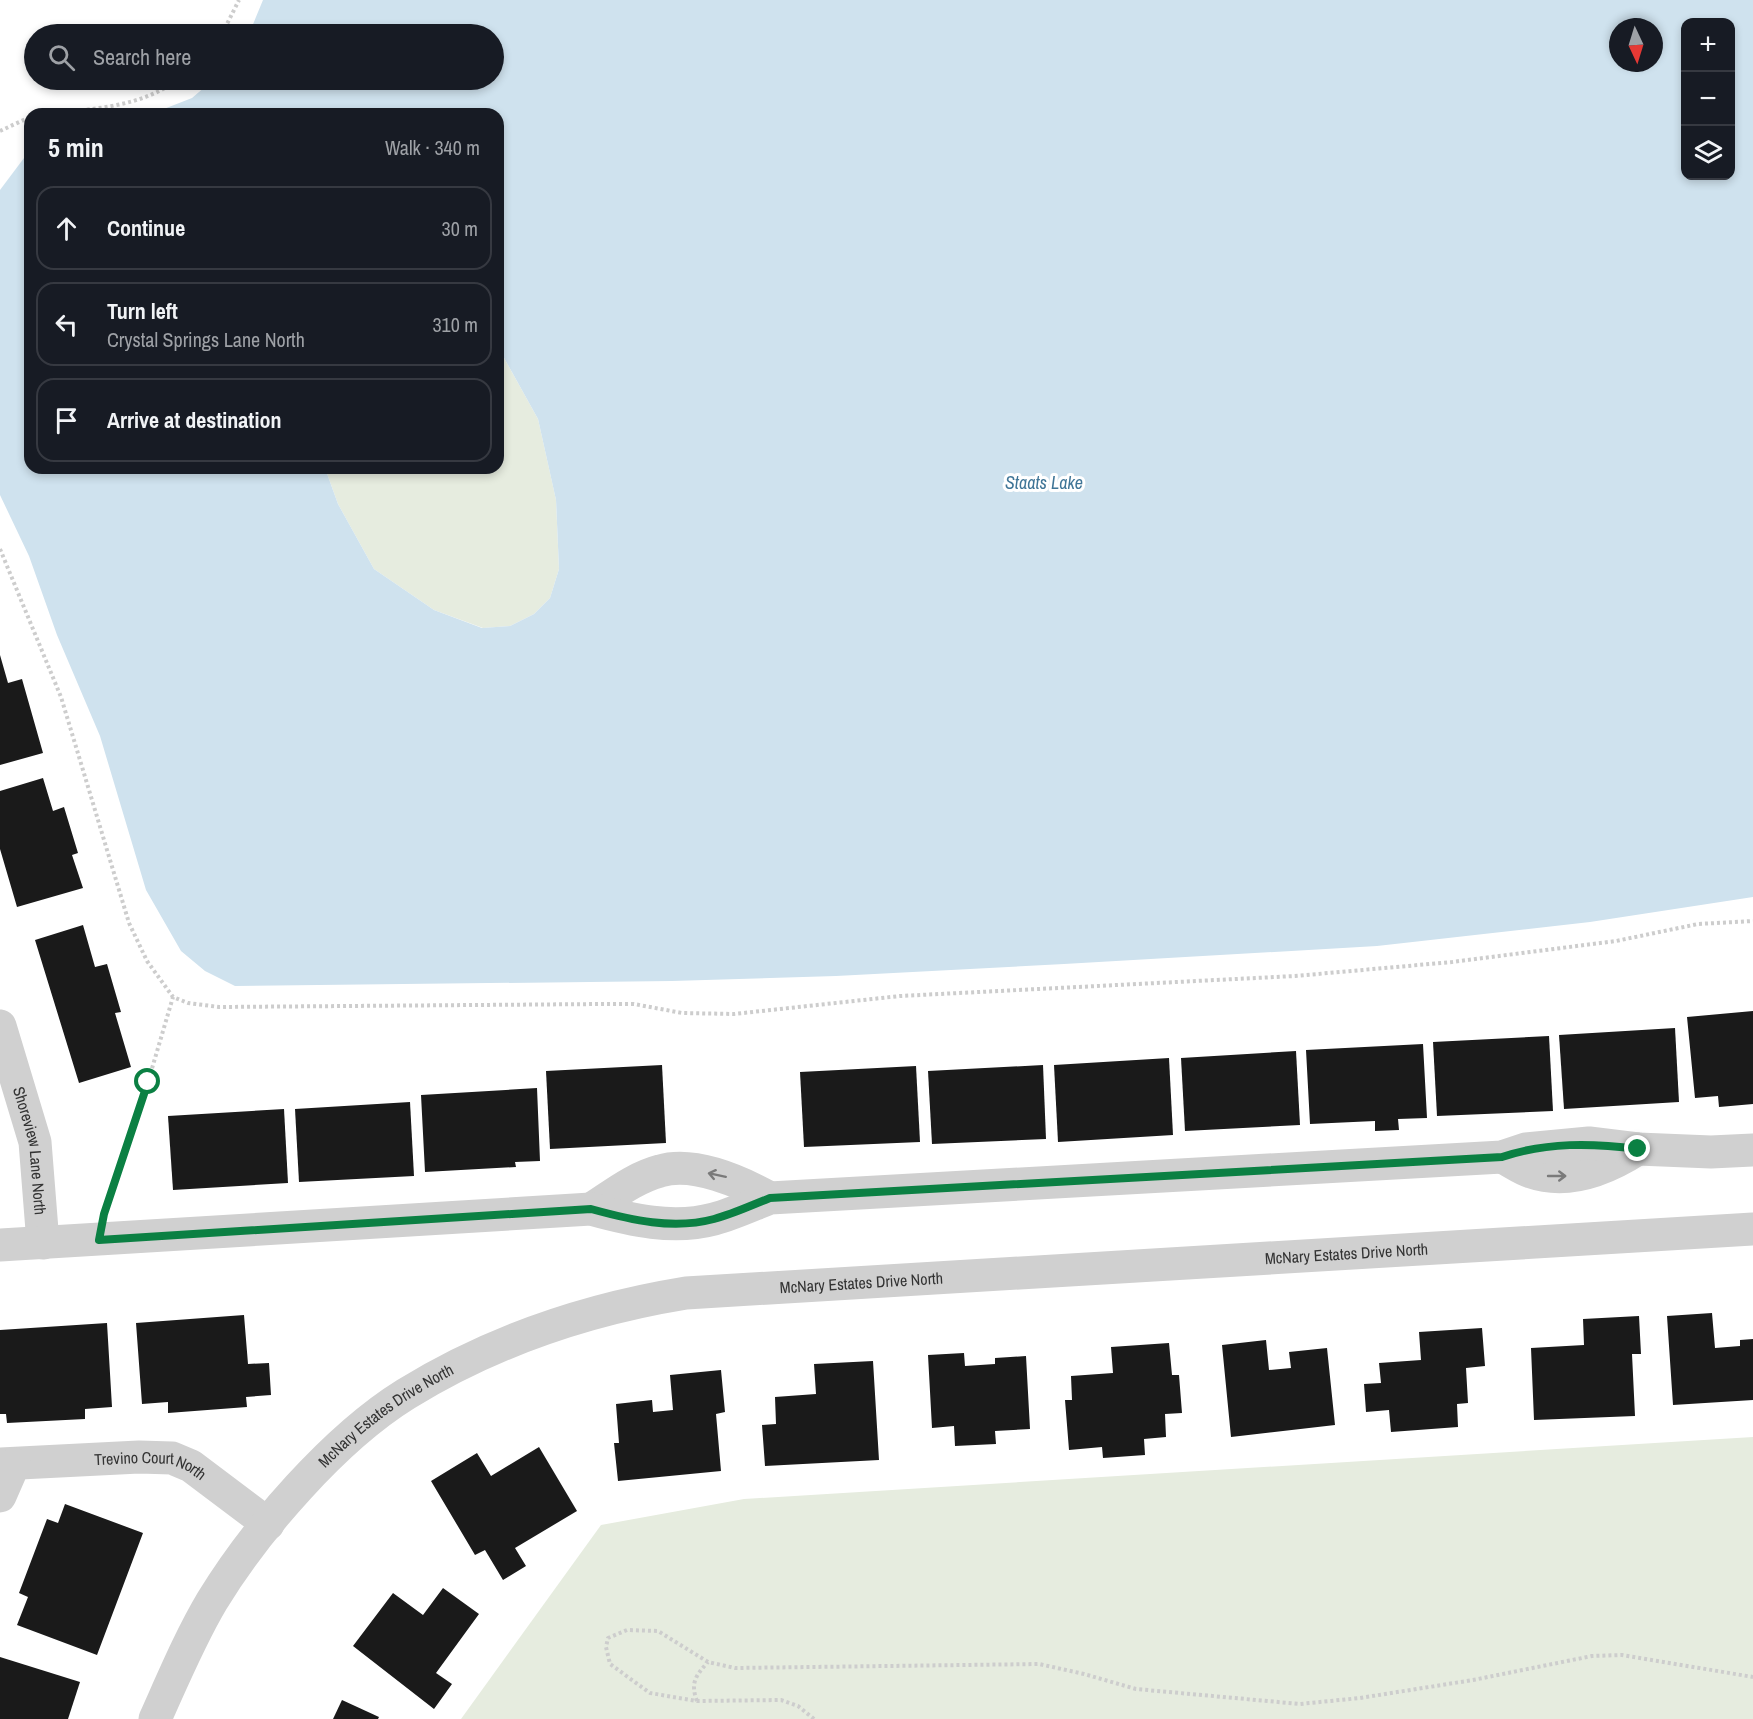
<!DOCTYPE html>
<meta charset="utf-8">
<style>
body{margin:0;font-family:"Archivo Narrow",sans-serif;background:#242831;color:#f1f3f6}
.controls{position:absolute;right:18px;top:18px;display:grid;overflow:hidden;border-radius:12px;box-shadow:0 3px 9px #0003}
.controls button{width:54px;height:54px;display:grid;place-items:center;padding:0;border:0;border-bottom:2px solid #363941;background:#171b24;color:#f1f3f6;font:30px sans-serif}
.compass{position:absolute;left:1609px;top:18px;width:54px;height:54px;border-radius:50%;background:#171b24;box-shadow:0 3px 9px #0003;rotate:176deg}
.stop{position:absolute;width:18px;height:18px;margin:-14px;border:4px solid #0b8043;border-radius:50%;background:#fff}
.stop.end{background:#0b8043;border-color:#fff;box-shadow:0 2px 6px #0008}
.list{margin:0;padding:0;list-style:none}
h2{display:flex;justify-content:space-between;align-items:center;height:78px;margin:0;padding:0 24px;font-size:26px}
h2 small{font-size:20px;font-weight:400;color:#9ea1a6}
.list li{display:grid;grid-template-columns:39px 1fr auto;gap:18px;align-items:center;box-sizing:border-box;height:84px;margin:0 12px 12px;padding:0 12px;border:2px solid #363941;border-radius:18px}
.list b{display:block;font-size:22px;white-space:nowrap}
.list p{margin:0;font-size:20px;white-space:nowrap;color:#9ea1a6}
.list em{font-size:20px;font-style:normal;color:#9ea1a6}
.icon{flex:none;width:33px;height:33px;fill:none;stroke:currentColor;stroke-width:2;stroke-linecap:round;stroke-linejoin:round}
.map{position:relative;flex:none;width:1753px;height:1719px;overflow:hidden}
.search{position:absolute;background:#171b24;box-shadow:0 3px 9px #0003;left:24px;top:24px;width:480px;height:66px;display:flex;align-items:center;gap:15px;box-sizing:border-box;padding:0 21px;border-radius:33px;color:#9ea1a6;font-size:22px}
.panel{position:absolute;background:#171b24;box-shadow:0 3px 9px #0003;left:24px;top:108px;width:480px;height:366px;border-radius:18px}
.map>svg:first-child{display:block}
.green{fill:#e6ecdf}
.water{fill:#cfe2ee;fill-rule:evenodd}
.building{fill:#1a1a1a}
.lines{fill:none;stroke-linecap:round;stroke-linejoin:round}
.path{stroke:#cdcdcd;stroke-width:4;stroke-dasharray:3 3;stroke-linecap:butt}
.minor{stroke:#d0d0d0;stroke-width:33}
.oneway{stroke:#7a7a7a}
.route{stroke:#0b8043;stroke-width:8}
.labels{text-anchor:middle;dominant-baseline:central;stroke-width:6;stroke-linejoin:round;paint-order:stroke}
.street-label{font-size:16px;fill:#333;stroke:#fff}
.water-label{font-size:18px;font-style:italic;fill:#3f7597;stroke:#fff}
</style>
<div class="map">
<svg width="1753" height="1719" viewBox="0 0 1753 1719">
<rect width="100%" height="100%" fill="#fff"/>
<g class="green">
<path d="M498 352 503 356 538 419 556 500 559 569 550 598 534 614 510 626 483 628 434 610 374 569 338 504 325 468H498Z"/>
<path d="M1753 1437V1719H461L601 1525 744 1499Z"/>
</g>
<path class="water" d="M263 0H1753V897L1590 922 1377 946 1064 964 836 976 672 981 235 986 205 971 181 951 146 890 100 736 57 635 29 556 0 495V190L30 150V468H325L338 504 374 569 434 610 482 628 510 626 534 614 550 598 559 569 556 500 538 419 503 356 498 352V114H151L192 98 213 80H494V34H249ZM1686 22H1730V176H1686ZM1618 27H1654V63H1618Z"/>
<g class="building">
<path d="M0 655 8 683 22 679 43 753 0 765Z"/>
<path d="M43 778 53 811 64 807 78 853 72 855 83 888 17 907 0 849V791Z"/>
<path d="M83 925 95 967 107 964 121 1012 115 1013 131 1067 79 1083 35 940Z"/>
<path d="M1753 1011V1104L1719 1107 1718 1096 1695 1098 1687 1017Z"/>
<path d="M1675 1028 1679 1102 1564 1109 1559 1035Z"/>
<path d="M1549 1036 1553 1111 1437 1116 1433 1042Z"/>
<path d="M1423 1044 1427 1118 1398 1119 1399 1130 1375 1131V1121L1310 1124 1306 1050Z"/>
<path d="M1296 1051 1300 1125 1185 1131 1181 1058Z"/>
<path d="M1169 1058 1173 1135 1058 1142 1054 1065Z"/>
<path d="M662 1065 666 1143 550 1149 546 1071Z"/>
<path d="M1043 1065 1046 1139 932 1144 928 1071Z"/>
<path d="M916 1066 920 1142 804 1147 800 1072Z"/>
<path d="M537 1088 540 1161 515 1162 516 1167 425 1172 421 1095Z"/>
<path d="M410 1102 414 1176 299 1182 295 1109Z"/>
<path d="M284 1109 288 1183 173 1190 168 1116Z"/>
<path d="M1712 1313 1715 1348 1740 1346V1340L1753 1339V1400L1673 1405 1667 1316Z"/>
<path d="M244 1315 248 1364 269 1363 271 1395 246 1397 247 1407 168 1413V1402L142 1404 136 1323Z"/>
<path d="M1639 1316 1641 1354H1632L1635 1416 1534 1420 1531 1348 1584 1345 1583 1319Z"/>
<path d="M107 1323 112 1407 85 1409V1419L7 1423 6 1414H0V1330Z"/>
<path d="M1482 1328 1485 1366 1466 1368 1468 1403 1457 1404 1458 1427 1391 1432 1389 1410 1366 1412 1364 1384 1381 1383 1379 1363 1421 1360 1419 1332Z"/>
<path d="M1266 1340 1269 1370 1291 1368 1289 1352 1327 1348 1335 1425 1231 1437 1222 1345Z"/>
<path d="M1169 1343 1172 1375H1179L1182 1413 1165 1414 1166 1437 1144 1439 1145 1455 1103 1458 1102 1447 1069 1450 1065 1400H1072L1071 1376 1113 1373 1111 1347Z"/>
<path d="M964 1353 965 1366 995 1364V1358L1026 1356 1030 1429 995 1431 996 1444 955 1446 954 1426 932 1428 928 1355Z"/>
<path d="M873 1361 879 1460 765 1466 762 1425 776 1424 775 1397 816 1394 814 1364Z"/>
<path d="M721 1370 725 1412 716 1414 721 1471 618 1481 614 1443H619L616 1404 652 1400 653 1412 673 1410 670 1375Z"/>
<path d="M539 1447 577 1511 515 1548 526 1566 503 1580 485 1550 475 1555 431 1481 477 1453 491 1476Z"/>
<path d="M65 1504 143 1533 97 1655 17 1625 28 1597 19 1593 47 1519 58 1523Z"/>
<path d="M443 1588 479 1614 436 1673 452 1684 434 1709 353 1646 393 1593 423 1615Z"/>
<path d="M0 1657 80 1682 68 1719H0Z"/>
<path d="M342 1700 379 1717 378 1719H333Z"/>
</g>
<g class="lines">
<g class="path">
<path d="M222 34 239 0"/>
<path d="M45 114C89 109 140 108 177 80"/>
<path d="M0 131 30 117"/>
<path d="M0 549 61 697 129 923 147 961 173 997 188 1003 219 1007 604 1004H634L682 1013 734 1014 900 996 1295 976 1452 962 1616 941 1698 924 1753 921"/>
<path d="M107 1205 148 1082 173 997"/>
<path d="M697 1701C690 1683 696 1675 708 1662"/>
<path d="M814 1719 798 1706 781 1700 697 1701 650 1693 610 1664 606 1647 608 1638 627 1630 658 1631 708 1662 735 1668 1039 1664 1084 1674 1136 1689 1300 1704 1360 1698 1473 1680 1592 1656 1622 1655 1753 1677"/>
</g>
<g class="minor">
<path id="s1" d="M0 1026 35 1142 43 1243"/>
<path d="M1502 1157C1512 1162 1521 1169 1531 1172 1568 1185 1607 1169 1638 1149"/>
<path d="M591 1209C613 1195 634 1178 660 1171 694 1161 741 1182 770 1198"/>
<path d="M0 1245 591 1209C631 1220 673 1230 714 1219 733 1214 752 1205 770 1198L1502 1157 1526 1149 1589 1143 1638 1149 1711 1152 1753 1150"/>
<path id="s2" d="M0 1464 139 1457 172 1458 191 1466 268 1524"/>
<path d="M0 1496 14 1464"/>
<path id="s3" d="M155 1719C173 1679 190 1638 212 1601 256 1529 335 1438 406 1394 492 1341 588 1309 686 1293L1753 1229"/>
</g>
</g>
<defs><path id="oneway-shaft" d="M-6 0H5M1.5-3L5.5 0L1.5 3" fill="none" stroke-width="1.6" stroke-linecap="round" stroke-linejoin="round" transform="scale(1.5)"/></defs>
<g class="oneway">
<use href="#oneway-shaft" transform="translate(717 1175) rotate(-168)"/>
<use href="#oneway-shaft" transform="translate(1557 1176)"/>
</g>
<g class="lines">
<path class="route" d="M148 1082 104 1214 99 1240 591 1209C631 1220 673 1230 714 1219 733 1214 752 1205 770 1198L1502 1157C1547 1142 1592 1143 1638 1149"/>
</g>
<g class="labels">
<g class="street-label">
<text stroke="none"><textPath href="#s1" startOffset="129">Shoreview Lane North</textPath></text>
<text stroke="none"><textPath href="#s3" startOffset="1378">McNary Estates Drive North</textPath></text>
<text stroke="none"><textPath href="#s3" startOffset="892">McNary Estates Drive North</textPath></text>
<text stroke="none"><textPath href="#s3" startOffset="388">McNary Estates Drive North</textPath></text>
<text stroke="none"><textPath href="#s2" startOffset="152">Trevino Court North</textPath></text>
</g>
<g class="water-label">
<text x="1044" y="482">Staats Lake</text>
</g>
</g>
</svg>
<div class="controls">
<button>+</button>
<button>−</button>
<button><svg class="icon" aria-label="layers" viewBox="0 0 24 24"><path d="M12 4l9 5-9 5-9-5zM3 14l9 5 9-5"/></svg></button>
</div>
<svg class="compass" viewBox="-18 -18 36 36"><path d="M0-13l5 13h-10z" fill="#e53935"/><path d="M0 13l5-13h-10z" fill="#9ea1a6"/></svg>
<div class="stop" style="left:148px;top:1082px"></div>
<div class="stop end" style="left:1638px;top:1149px"></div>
<div class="search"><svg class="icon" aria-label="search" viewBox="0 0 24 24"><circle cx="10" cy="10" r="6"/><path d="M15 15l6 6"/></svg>Search here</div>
<section class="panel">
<h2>5 min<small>Walk · 340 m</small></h2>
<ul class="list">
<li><svg class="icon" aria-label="ahead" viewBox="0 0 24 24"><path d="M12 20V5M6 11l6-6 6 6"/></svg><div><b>Continue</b></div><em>30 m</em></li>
<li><svg class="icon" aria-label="left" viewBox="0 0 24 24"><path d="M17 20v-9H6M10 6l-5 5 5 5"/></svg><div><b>Turn left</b><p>Crystal Springs Lane North</p></div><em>310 m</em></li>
<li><svg class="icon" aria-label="arrive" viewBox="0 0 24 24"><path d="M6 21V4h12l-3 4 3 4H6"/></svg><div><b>Arrive at destination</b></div></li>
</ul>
</section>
</div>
